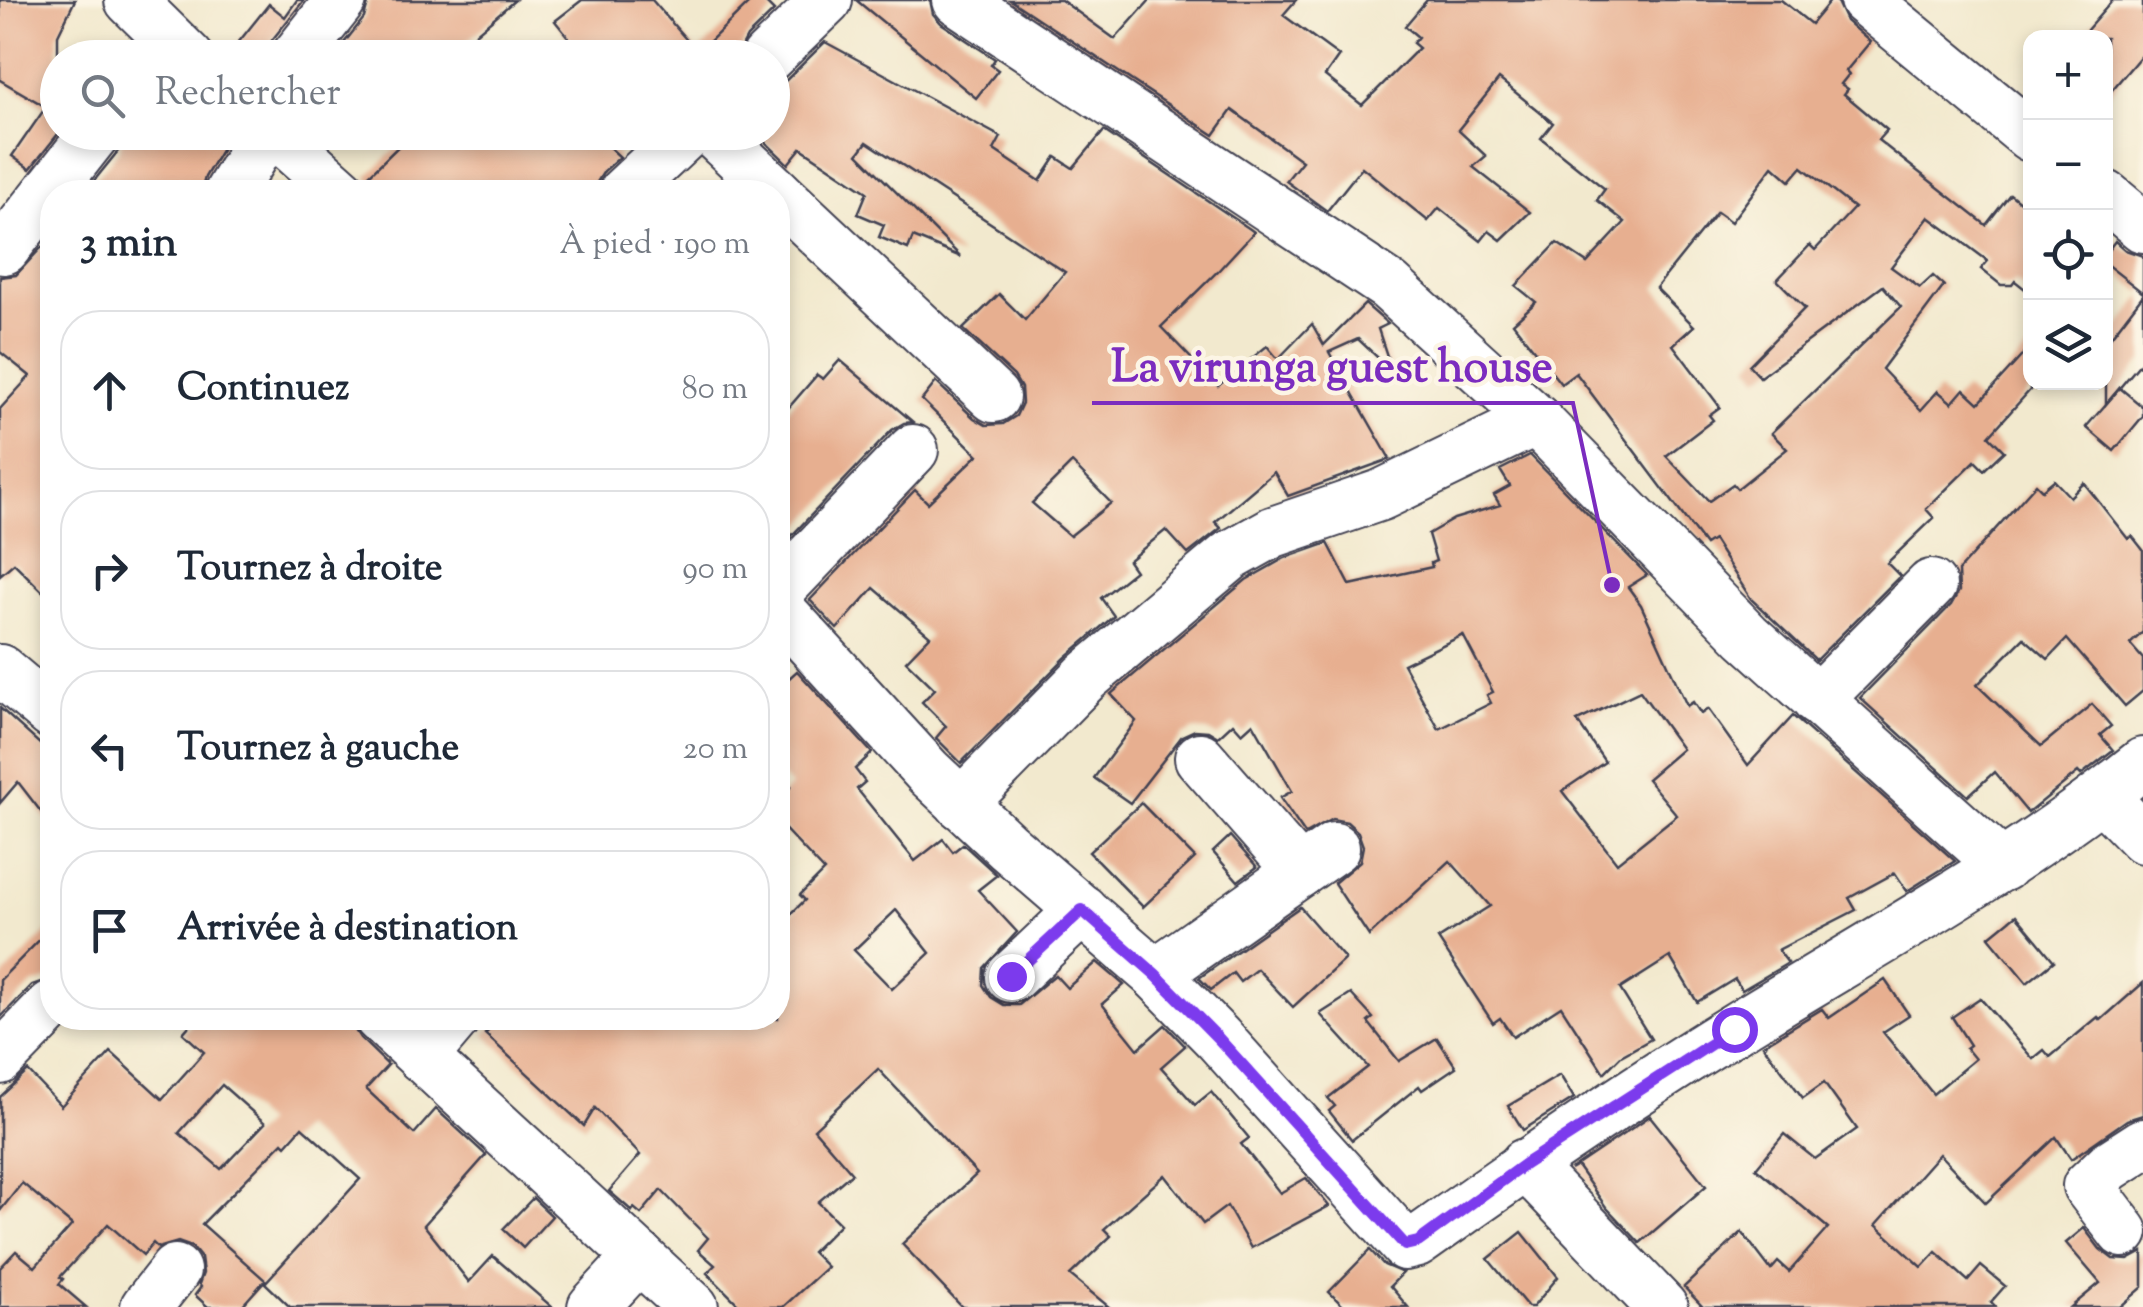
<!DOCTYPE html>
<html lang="fr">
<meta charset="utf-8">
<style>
body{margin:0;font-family:"Sorts Mill Goudy",serif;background:#f6f6f7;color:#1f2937}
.controls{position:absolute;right:30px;top:30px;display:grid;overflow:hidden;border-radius:20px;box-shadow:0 5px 15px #0003}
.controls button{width:90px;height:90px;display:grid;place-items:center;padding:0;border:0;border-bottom:2px solid #e0e1e3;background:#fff;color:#1f2937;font:50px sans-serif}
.stop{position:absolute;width:30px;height:30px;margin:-22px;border:8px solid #7c3aed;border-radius:50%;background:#fff}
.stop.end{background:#7c3aed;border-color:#fff;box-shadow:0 2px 10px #0008}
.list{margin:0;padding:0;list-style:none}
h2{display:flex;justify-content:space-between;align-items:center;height:130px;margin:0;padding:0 40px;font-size:42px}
h2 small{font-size:32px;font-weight:400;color:#747a83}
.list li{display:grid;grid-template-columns:65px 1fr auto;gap:30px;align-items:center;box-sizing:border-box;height:160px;margin:0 20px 20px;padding:0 20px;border:2px solid #e0e1e3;border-radius:40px}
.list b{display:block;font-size:38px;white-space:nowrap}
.list em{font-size:32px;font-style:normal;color:#747a83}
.icon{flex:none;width:55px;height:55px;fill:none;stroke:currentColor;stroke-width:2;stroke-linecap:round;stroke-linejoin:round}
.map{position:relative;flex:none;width:2143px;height:1307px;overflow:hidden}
.search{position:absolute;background:#fff;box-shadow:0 5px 15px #0003;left:40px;top:40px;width:750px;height:110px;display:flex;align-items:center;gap:25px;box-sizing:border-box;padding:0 35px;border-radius:55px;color:#747a83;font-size:38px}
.panel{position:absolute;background:#fff;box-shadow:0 5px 15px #0003;left:40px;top:180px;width:750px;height:850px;border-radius:40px}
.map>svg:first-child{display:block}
.building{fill:#e7af90;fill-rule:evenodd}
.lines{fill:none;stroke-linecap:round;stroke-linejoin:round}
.minor-casing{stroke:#414051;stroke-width:54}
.minor{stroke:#fff;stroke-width:50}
.route{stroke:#7c3aed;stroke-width:12}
.leader{fill:none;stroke:#7b2cbf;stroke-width:4}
.callout-dot{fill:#7b2cbf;stroke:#fcf5e5;stroke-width:4}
.callout-label{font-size:45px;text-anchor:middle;font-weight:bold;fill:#7b2cbf;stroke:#fcf5e5;stroke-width:9;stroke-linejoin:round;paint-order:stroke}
</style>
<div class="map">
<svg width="2143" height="1307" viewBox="0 0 2143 1307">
<rect width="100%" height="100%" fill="#fcf5e5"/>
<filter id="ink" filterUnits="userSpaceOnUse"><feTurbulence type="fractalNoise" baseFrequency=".01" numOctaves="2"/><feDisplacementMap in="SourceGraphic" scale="20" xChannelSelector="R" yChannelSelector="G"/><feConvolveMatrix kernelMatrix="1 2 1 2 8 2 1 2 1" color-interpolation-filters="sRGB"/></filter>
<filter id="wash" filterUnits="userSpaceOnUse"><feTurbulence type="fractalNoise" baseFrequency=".0048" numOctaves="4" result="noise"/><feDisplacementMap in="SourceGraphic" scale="40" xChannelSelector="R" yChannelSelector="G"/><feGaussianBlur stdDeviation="2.25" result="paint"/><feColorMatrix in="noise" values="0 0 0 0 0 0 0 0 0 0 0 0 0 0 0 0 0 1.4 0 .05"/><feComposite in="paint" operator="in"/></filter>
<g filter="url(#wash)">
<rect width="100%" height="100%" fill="#f2e9ce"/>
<g id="blocks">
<g class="building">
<path d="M0 0H75L58 35V134L30 169 12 156 46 107 0 80Z"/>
<path d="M297 0H304L272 40 267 58H226L269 4 285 17Z"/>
<path d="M369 0H515L447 58H332L364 18Z"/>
<path d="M582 0H652L698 53 752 0H763L774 11 747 37 736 58H585L555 21Z"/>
<path d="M856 0H930L933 14 941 23 995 59 991 65 998 70 976 98Z"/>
<path d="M1010 0H1061L1115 39 1150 0H1296L1283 15 1339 56 1325 76 1362 105 1419 48 1413 43 1418 37 1405 26 1427 0H1781L1811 24 1831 0H1836L1846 21 1870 42 1846 71 1849 74 1841 84 1848 89 1844 94 1887 130 1878 140 1986 225 2010 194 2030 210V293L2015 281 2012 285H2001L1981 269 1988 261 1929 217 1891 267 1920 288 1933 276 1944 286 1882 369 1921 410 1938 391 1952 403 1964 389 1979 403 2030 347V390L1989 436 2004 451 1984 470 1975 461 1926 509 1934 518 1887 563 1900 576 1816 660 1751 599 1713 540 1705 545 1576 373 1561 384 1513 323 1536 302 1516 286 1557 243 1587 263 1625 222 1597 200 1605 189 1541 138 1553 123 1499 79 1458 130 1486 156 1473 167 1530 212 1501 240 1489 231 1481 241 1439 208 1428 221 1362 167 1327 211 1286 181 1302 161 1232 110 1214 135ZM1773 166 1790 181 1802 167 1854 208 1815 250 1810 245 1777 280 1805 308 1749 365 1760 377 1883 286 1901 307 1771 433 1787 449 1737 489 1733 484 1709 501 1666 456 1713 420 1709 415 1720 407 1673 345 1694 326 1656 288 1717 212 1731 222Z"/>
<path d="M2113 0H2143V53L2106 97V38H2080Z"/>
<path d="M825 42 1001 137 994 150 1040 181 1056 157 1073 168 1104 131 1250 229 1254 232 1218 271 1161 327 1218 386 1267 346 1278 359 1312 324 1324 345 1365 304 1388 324 1378 329 1392 371 1358 339 1329 352 1390 459 1288 496 1274 472 1215 522 1221 528 1188 554 1166 530 1128 561 1135 571 1101 598 1114 616 1065 658 961 763 936 738 946 726 922 702 935 689 906 661 930 636 874 588 837 629 810 600 915 490 928 503 978 455 922 400 936 382 974 418 986 425 1003 424 1016 416 1022 403 1021 388 1014 376 963 329 999 294 1025 320 1065 272 867 142 858 154 961 257 913 237 908 249 879 237 884 225 858 214 867 192 801 148 788 164 755 132H772V94ZM1072 463 1111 503 1070 536 1032 503Z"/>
<path d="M124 132H232L205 177 201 192H85L119 150Z"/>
<path d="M413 132H593L620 157 604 171 591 192H382L367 177Z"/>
<path d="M2115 241 2125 250 2143 256V293L2106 264V253Z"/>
<path d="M42 247 52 257V601L14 563 0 575V409L30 376 0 352V277L16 275Z"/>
<path d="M2143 295V360L2106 404V343Z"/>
<path d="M840 360 913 422 904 423 892 430 778 550V420L817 375 823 379Z"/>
<path d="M2120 388 2143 407V416L2114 451 2086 427Z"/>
<path d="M1530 455 1647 575 1628 587 1641 605 1687 706 1693 702 1701 714 1708 709 1748 765 1793 716 1955 861 1907 891 1895 873 1849 898 1856 910 1778 950 1788 963 1742 990 1735 979 1697 1002 1670 957 1620 989 1651 1039 1621 1056 1604 1073 1561 1006 1513 1037 1500 1018 1493 1023 1438 939 1490 906 1450 861 1369 936 1334 883 1360 861 1363 846 1358 832 1347 822 1332 819 1305 834 1280 798 1292 791 1253 723 1242 733 1233 723 1218 737 1208 731 1195 730 1182 736 1130 803 1094 778 1136 721 1111 694 1246 580 1285 558 1328 543 1350 585 1432 567 1431 563 1436 561 1428 534 1454 519 1500 505 1494 495 1510 486 1500 470ZM1463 635 1493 692 1487 695 1491 703 1439 729 1403 664ZM1640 691 1682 749 1647 779 1677 815 1617 863 1562 791 1605 762 1577 721Z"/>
<path d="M2054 480 2070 497 2084 483 2128 539 2132 536 2143 550V632L2130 644 2143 659V691L2125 706 2067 639 2048 659 2024 638 1977 685 2041 746 2092 704 2111 726 2100 735 2113 750 2081 775 2078 772 2028 813 1994 772 1968 796 1860 698 1951 605 1959 591 1958 571 2036 484 2042 490Z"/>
<path d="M797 671 872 753 855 769 865 782 857 789 915 861 943 839 953 852 963 844 997 875 978 890 1017 932 984 968 983 985 991 997 1004 1005H1019L1055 975 1067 988 1097 962 1124 985 1102 1004 1138 1049 1165 1025 1185 1046 1161 1067 1195 1105 1211 1092 1249 1138 1241 1144 1280 1193 1306 1178 1329 1206 1251 1248 1227 1206 1203 1224 1165 1175 1104 1229 1111 1236 1070 1275 1109 1307H962L902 1244 977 1174 878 1069 814 1129 852 1173 818 1202 840 1224 812 1252 827 1267 783 1307H741L707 1273 715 1265 698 1250 708 1238 661 1190 641 1214 634 1208 632 1211 609 1191 640 1155 595 1108 584 1126 485 1034 501 1018H778V927L805 900 800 895 824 871 778 822V799L791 786 778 773V688ZM896 910 930 953 892 989 854 950Z"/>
<path d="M0 708 52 755V826L18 782 0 803Z"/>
<path d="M1141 803 1195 858 1143 907 1089 852Z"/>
<path d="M1230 836 1257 867 1238 881 1213 852Z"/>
<path d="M1300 907 1345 959 1293 1007 1257 969 1240 982 1233 973 1211 990 1199 978Z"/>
<path d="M2016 915 2054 961 2027 983 1989 937Z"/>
<path d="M52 927V978L32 985 0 1018V980Z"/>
<path d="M1885 980 1909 1015 1883 1032 1933 1094 1975 1059 1966 1048 1970 1045 1952 1017 1980 998 2033 1059 2044 1050 2050 1057 2098 1017 2101 1020 2143 983V1115L2127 1120 2071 1159 2056 1137 1986 1203 1939 1154 1876 1225 1922 1267 1936 1252 1968 1281 1981 1266 2005 1286 1991 1302 1996 1307H1703L1684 1287 1742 1232 1771 1270 1778 1262 1789 1272 1828 1228 1756 1168 1784 1134 1815 1159 1857 1129 1824 1083 1803 1098 1763 1045 1822 1009 1829 1018Z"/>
<path d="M1351 994 1373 1018 1368 1022 1399 1061 1437 1038 1456 1067 1422 1090 1419 1086 1352 1140 1329 1111 1335 1106 1328 1098 1368 1067 1320 1014Z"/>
<path d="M196 1018H352L353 1027 360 1038 388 1065 366 1089 414 1134 436 1109 486 1155 424 1225 469 1282 493 1256 552 1307H290L265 1283 360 1179 302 1127 286 1145 283 1142 202 1224 265 1280 241 1307H208L195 1295 201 1287 199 1284 203 1273 201 1258 192 1247 178 1242 158 1248 153 1243 143 1255 108 1224 60 1277 63 1279 59 1284 86 1307H0V1268L16 1251 35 1267 72 1225 22 1183 0 1211V1097L28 1071 61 1106 111 1052 162 1099 204 1052 183 1033ZM222 1085 265 1123 221 1169 179 1133Z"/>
<path d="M1560 1075 1574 1098 1523 1130 1508 1106Z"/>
<path d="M1650 1116 1706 1186 1640 1243 1606 1207 1577 1166 1570 1170Z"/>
<path d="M533 1198 552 1216 523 1248 503 1229Z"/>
<path d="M2084 1228 2100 1249 2113 1259 2128 1260 2143 1252V1287L2120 1307H2071L2100 1283 2066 1243Z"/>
<path d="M1522 1232 1558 1277 1533 1307H1528L1488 1259Z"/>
<path d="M1370 1250 1384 1265 1403 1273 1390 1286 1408 1307H1344L1329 1292Z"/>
</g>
</g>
</g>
<g filter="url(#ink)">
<use href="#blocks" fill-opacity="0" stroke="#414051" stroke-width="2.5"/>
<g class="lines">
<defs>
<g id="minor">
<path d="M130 0 189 58"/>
<path d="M958 0 1389 286 1536 420 1747 636 2003 866"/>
<path d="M1865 0 2030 136"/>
<path d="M295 58 341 0"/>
<path d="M767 58 827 0"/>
<path d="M274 132 341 192"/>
<path d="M712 132 776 192"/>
<path d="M230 192 266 132"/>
<path d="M624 192 688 132"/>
<path d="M778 194 994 397"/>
<path d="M2106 196 2143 227"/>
<path d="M4 249 96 132"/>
<path d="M778 591 913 450"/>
<path d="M778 608 928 772 1007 846 1155 974 1218 1038 1405 1245 1417 1242C1522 1167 1628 1094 1737 1027 1875 942 2018 865 2143 763"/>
<path d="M0 670 52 714"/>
<path d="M1817 700 1931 585"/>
<path d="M1200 758 1300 872"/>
<path d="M2102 796 2143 838"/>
<path d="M961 804 1085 678 1230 556 1273 532 1381 495 1536 420"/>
<path d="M1155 974 1334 848"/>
<path d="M1011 977 1082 910"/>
<path d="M380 1018 693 1307"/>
<path d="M422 1057 455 1018"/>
<path d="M0 1059 52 1006"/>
<path d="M1525 1164 1662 1307"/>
<path d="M2123 1232 2088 1186 2109 1166 2143 1144"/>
<path d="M146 1307 175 1270"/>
<path d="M593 1307 639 1257"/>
</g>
</defs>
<use href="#minor" class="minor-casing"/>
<use href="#minor" class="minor"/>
</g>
</g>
<g class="lines" filter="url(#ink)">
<path class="route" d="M1011 976 1082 910 1155 974 1218 1038 1405 1245 1418 1242 1525 1164 1734 1029"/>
</g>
<path class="leader" d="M1612 585L1573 403H1092"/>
<circle class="callout-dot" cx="1612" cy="585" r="10"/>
<g class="callout-label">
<text x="1332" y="381">La virunga guest house</text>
</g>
</svg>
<div class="controls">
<button>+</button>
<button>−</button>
<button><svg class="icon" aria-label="locate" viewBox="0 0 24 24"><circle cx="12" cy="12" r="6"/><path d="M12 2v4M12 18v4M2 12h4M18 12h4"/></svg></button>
<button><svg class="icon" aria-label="layers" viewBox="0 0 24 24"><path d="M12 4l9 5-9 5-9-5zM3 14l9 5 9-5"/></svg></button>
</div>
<div class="stop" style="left:1734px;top:1029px"></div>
<div class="stop end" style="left:1011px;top:976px"></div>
<div class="search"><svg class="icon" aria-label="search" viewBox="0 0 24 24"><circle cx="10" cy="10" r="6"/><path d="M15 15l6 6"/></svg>Rechercher</div>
<section class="panel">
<h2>3 min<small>À pied · 190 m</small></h2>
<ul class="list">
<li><svg class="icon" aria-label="ahead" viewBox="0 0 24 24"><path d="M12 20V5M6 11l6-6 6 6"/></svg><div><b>Continuez</b></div><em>80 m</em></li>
<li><svg class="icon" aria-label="right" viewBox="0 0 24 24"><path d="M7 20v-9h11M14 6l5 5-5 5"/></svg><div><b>Tournez à droite</b></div><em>90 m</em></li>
<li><svg class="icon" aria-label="left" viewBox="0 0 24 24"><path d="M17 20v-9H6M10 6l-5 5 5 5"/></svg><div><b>Tournez à gauche</b></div><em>20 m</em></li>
<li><svg class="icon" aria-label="arrive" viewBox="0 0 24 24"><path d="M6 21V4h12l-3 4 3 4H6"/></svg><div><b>Arrivée à destination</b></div></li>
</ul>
</section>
</div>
